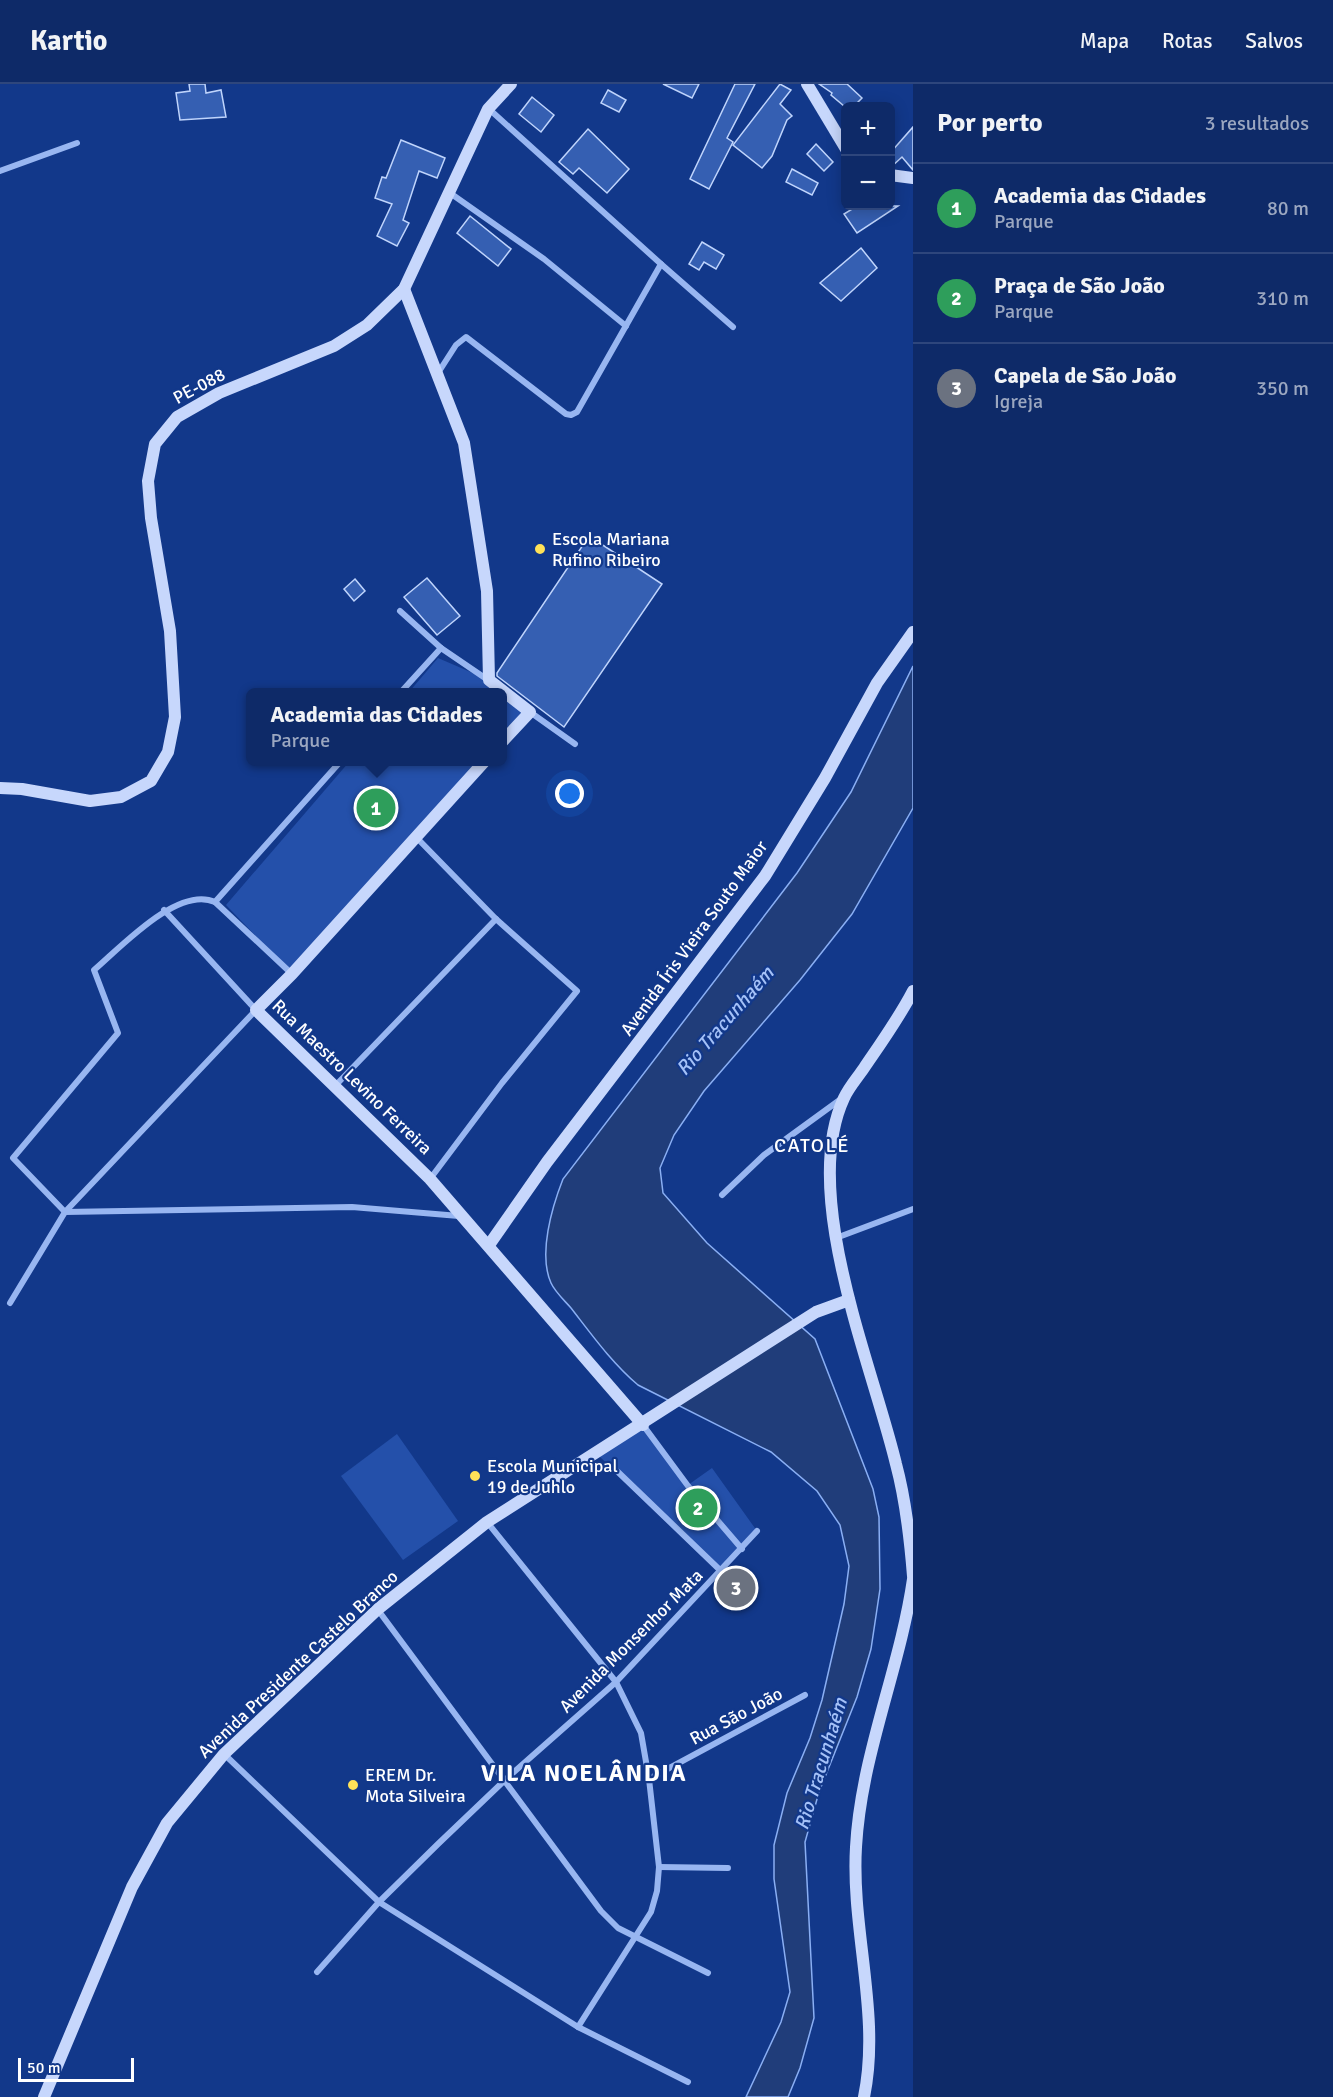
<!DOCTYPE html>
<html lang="pt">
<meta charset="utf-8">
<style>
body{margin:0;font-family:Signika,sans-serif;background:#17326e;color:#f1f3f6}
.controls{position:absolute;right:18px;top:18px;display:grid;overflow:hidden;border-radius:9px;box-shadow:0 3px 15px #0003}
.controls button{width:54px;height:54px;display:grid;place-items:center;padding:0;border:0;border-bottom:2px solid #2e467c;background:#0e2a68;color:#f1f3f6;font:30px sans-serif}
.scale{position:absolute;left:18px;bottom:15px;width:116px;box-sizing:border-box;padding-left:6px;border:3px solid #fff;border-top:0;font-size:16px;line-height:21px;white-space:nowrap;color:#fff;-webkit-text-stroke:4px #12388a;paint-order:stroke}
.you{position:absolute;left:570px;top:710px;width:21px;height:21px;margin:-15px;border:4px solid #fff;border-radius:50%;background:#1a73e8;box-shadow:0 0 0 9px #1a73e833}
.badge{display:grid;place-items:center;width:39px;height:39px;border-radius:50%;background:#ffe258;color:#fff;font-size:20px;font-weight:700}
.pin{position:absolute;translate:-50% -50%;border:3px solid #fff;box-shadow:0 2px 6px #0006}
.popup{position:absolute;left:246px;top:604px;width:261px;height:78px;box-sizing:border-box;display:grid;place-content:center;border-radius:9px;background:#0e2a68;filter:drop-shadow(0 2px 4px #0005);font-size:20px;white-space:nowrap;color:#9ba7c0}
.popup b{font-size:22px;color:#f1f3f6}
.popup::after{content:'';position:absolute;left:50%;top:100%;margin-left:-12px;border:12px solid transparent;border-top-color:#0e2a68}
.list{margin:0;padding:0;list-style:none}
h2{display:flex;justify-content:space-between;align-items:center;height:78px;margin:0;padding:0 24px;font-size:26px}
h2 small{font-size:20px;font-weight:400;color:#9ba7c0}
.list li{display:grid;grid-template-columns:39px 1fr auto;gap:18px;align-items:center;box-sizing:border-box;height:90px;padding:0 24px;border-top:2px solid #2e467c}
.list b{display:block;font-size:22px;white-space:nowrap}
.list p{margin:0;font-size:20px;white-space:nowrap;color:#9ba7c0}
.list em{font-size:20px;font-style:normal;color:#9ba7c0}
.map{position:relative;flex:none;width:913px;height:2013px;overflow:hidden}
header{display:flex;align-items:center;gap:36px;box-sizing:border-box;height:84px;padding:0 30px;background:#0e2a68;border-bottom:2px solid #2e467c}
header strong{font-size:28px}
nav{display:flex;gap:33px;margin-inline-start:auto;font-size:21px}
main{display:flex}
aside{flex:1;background:#0e2a68}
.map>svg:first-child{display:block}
.green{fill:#2450aa}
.water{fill:#203d7a;stroke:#8aaff4;stroke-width:1.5}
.building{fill:#355fb2;stroke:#bfd4fc;stroke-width:1.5}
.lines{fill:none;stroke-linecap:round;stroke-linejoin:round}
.street{stroke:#98b6f1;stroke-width:6}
.secondary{stroke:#c7d7fc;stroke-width:12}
.poi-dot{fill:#ffe258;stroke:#12388a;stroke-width:2}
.labels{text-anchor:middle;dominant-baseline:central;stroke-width:4.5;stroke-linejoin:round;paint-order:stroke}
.street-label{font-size:18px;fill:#fff;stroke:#12388a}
.poi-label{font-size:18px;fill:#fff;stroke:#12388a;text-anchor:start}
.water-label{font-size:20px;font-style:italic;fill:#a4c1f8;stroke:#12388a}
.neighbourhood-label{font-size:20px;letter-spacing:1.5px;fill:#fff;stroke:#12388a}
.district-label{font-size:24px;font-weight:bold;letter-spacing:1.5px;fill:#fff;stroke:#12388a}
</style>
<header>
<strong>Kartio</strong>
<nav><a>Mapa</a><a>Rotas</a><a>Salvos</a></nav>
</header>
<main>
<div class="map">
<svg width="913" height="2013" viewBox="0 0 913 2013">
<rect width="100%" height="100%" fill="#12388a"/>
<g class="green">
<path d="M438 574 489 596 530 628 502 659V608H409Z"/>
<path d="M349 678H485L292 890 226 821Z"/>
<path d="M644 1343 688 1401 712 1384 757 1447 722 1488 599 1372Z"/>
<path d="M397 1350 458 1437 403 1476 341 1392Z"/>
</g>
<path class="water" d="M913 582V724L852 830 800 896 704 1007 674 1051 660 1084 663 1109 707 1159 815 1255 873 1405 879 1433 880 1505 871 1565 857 1613 819 1708 805 1758 814 1934 800 1984 788 2013H746L781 1938 790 1908 774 1795V1761L787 1709 810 1654 822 1616 844 1520 849 1482 840 1441 817 1407 771 1368 638 1301C612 1279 592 1251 571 1224 565 1217 555 1208 551 1199 538 1170 552 1123 563 1095L797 789 851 708Z"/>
<g class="building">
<path d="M189 0H205L206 9 221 6 226 33 180 36 176 9 190 7Z"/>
<path d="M663 0H699L692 14Z"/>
<path d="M735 0H755L727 54 733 58 709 105 690 95Z"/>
<path d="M780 0 791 6 780 20 792 32 787 36 772 72 762 84 733 61Z"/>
<path d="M819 0H847L862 14 854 22H844L831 11 832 9Z"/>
<path d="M608 6 626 16 619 28 601 19Z"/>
<path d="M532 13 554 31 541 48 519 30Z"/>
<path d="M913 43V86L902 73 891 83V68Z"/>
<path d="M588 45 629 85 607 109 579 84 573 90 559 78Z"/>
<path d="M401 56 445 74 437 94 419 87 403 136 409 139 397 162 377 152 392 120 375 114 382 93 386 94Z"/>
<path d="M816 60 833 78 824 87 807 70Z"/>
<path d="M792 85 818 99 812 111 786 98Z"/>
<path d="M857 122H898L857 149 844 130Z"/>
<path d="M470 132 511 165 498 182 457 149Z"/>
<path d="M702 158 724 171 716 185 704 178 699 186 689 180Z"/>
<path d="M861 164 877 184 841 217 820 199Z"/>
<path d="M589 452 662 500 564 643 497 592V589Z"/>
<path d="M427 494 460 532 437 551 404 513Z"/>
<path d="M355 495 365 507 354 517 344 505Z"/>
</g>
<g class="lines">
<g class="street">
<path d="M0 87 77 59"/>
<path d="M450 109 544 175 626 242"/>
<path d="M661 180 733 243"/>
<path d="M438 289 456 261 466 253 566 330 571 331 577 328 661 180 489 25"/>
<path d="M400 527 441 564 488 596"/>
<path d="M401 608 441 564"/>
<path d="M530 628 575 660"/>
<path d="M416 753 496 835 577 907 502 999 430 1095"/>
<path d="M215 818 340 678"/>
<path d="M292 890 215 818C178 801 120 864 94 886L118 949 13 1074 65 1128 352 1123 459 1132"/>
<path d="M335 1002 496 835"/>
<path d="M722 1111 764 1071 841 1015"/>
<path d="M836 1154 913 1125"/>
<path d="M10 1219 65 1128 256 926 164 826"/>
<path d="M643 1341 688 1402 742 1465"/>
<path d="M618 1388 722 1488"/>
<path d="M487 1438 616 1598 641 1649 649 1695 659 1783 657 1807 651 1828 578 1943"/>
<path d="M378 1526 601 1827 618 1844 708 1889"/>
<path d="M224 1670 379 1818 578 1943 688 1998"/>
<path d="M649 1695 805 1611"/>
<path d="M659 1783 728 1784"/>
<path d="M317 1888 379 1818 438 1760 506 1695 616 1598 757 1447"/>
</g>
<g class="secondary">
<path d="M807 0 846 65"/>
<path d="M890 91 913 94"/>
<path d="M404 205 464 359 487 507 489 596 530 628 502 658"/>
<path d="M484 678 292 890 256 926 430 1095 643 1341"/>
<path d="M0 704 22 705 90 717 121 713 151 697 168 668 175 633 170 547 151 434 148 397 155 360 177 333 219 309 334 262 367 241 404 205 488 25 511 0"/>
<path d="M913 907C899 934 881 959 864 984 858 993 849 1003 844 1014 799 1110 873 1283 896 1380 906 1417 910 1454 913 1492"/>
<path d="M489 1161 547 1078 765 792 825 694 877 599 913 548"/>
<path d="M44 2013 132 1803 167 1739 224 1670 378 1525 487 1438 816 1228 849 1216"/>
<path d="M864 2013C881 1931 851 1846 856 1763 861 1671 900 1585 913 1495"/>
</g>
</g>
<g class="poi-dot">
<circle cx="540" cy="465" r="6"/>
<circle cx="475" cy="1392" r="6"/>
<circle cx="353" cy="1701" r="6"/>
</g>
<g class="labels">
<g class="street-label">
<text transform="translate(199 302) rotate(-28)">PE-088</text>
<text transform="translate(694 854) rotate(-54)">Avenida Íris Vieira Souto Maior</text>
<text transform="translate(352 993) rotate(44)">Rua Maestro Levino Ferreira</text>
<text transform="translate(631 1557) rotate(-45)">Avenida Monsenhor Mata</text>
<text transform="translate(298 1580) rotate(-43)">Avenida Presidente Castelo Branco</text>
<text transform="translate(736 1632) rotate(-28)">Rua São João</text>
</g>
<g class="poi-label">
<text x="552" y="455">Escola Mariana<tspan x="552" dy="21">Rufino Ribeiro</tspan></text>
<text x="487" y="1382">Escola Municipal<tspan x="487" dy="21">19 de Juhlo</tspan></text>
<text x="365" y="1691">EREM Dr.<tspan x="365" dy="21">Mota Silveira</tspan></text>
</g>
<g class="water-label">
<text transform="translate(725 937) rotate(-49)">Rio Tracunhaém</text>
<text transform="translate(821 1680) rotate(-73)">Rio Tracunhaém</text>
</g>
<g class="neighbourhood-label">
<text x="812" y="1061">CATOLÉ</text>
</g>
<g class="district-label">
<text x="584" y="1689">VILA NOELÂNDIA</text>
</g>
</g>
</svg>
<div class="controls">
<button>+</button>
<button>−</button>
</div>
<div class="scale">50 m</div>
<div class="you"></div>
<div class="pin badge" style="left:376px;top:724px;background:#2e9e5b">1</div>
<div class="popup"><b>Academia das Cidades</b>Parque</div>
<div class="pin badge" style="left:698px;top:1424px;background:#2e9e5b">2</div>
<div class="pin badge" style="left:736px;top:1504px;background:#6b7280">3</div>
</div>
<aside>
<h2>Por perto<small>3 resultados</small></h2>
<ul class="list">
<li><span class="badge" style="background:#2e9e5b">1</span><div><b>Academia das Cidades</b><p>Parque</p></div><em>80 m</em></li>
<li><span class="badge" style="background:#2e9e5b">2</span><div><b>Praça de São João</b><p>Parque</p></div><em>310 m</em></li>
<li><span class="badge" style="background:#6b7280">3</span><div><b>Capela de São João</b><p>Igreja</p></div><em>350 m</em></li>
</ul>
</aside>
</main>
